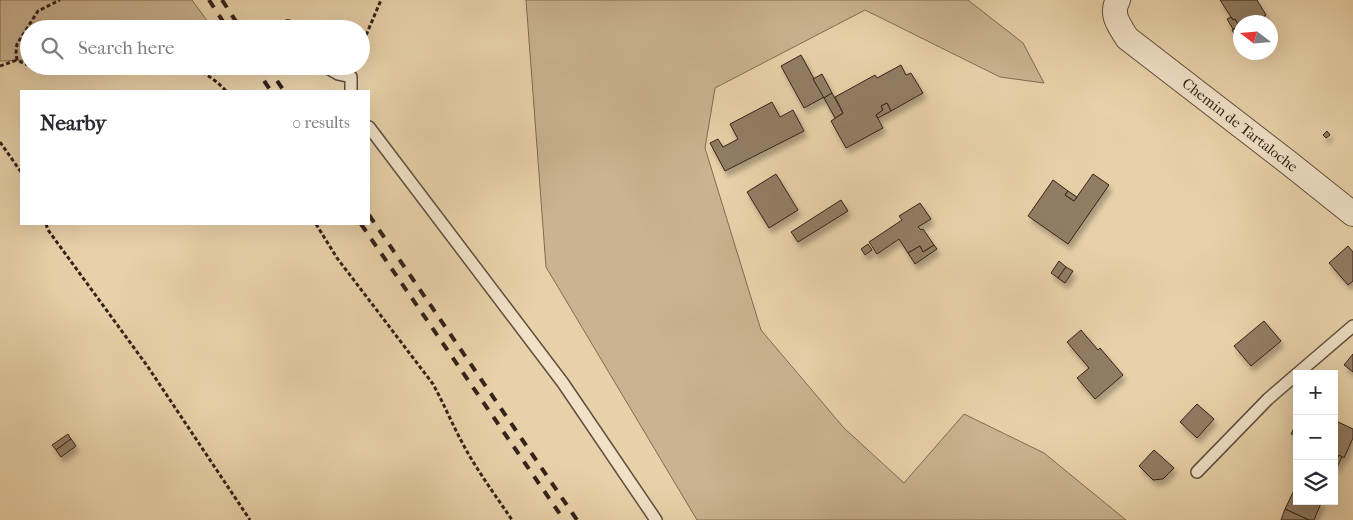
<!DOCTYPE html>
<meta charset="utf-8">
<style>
body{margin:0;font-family:"IM FELL French Canon",serif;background:#f7f7f7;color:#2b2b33}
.controls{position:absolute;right:15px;bottom:15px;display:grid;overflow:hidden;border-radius:0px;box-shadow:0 5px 20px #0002}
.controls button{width:45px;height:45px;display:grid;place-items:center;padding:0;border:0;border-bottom:1px solid #e1e1e2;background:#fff;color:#2b2b33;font:25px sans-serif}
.compass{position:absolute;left:1233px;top:15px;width:45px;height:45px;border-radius:50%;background:#fff;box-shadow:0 5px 20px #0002;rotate:286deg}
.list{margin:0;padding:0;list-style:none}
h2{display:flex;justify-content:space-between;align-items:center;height:65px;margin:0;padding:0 20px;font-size:21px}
h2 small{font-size:16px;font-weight:400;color:#7c7c81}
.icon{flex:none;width:28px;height:28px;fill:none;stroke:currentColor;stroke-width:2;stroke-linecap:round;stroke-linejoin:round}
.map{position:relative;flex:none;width:1353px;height:520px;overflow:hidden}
.search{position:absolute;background:#fff;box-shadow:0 5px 20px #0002;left:20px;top:20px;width:350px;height:55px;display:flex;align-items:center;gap:12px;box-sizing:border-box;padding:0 18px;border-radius:28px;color:#7c7c81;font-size:19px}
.panel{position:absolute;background:#fff;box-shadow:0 5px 20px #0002;left:20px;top:90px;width:350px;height:135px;border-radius:0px}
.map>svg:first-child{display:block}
.green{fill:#cab391;stroke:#806a56}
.building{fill:#927d64;stroke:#35221a;filter:url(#shadow)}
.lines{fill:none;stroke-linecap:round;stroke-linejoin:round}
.service-casing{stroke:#624e3e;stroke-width:14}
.minor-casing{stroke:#624e3e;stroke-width:26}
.path{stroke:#35221a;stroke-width:3;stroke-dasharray:4 2.5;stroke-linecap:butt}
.service{stroke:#f0e1c7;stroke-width:11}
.minor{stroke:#f0e1c7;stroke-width:24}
.rail{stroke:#35221a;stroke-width:4;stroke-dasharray:9 9;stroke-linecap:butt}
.labels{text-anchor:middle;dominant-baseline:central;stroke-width:4;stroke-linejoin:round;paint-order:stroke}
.street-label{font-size:15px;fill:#35221a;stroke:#f0e1c7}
</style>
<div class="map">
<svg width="1353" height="520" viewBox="0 0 1353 520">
<defs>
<filter id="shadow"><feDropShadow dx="3" dy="5.5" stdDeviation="2.5" flood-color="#0004"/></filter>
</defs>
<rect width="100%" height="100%" fill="#e8d1a9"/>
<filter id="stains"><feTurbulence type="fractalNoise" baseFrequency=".004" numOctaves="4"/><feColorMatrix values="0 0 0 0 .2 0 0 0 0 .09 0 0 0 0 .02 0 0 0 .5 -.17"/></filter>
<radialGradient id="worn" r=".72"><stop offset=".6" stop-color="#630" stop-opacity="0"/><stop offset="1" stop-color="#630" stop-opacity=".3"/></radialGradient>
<g class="green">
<path d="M0 0H192L213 29H29V60L0 61Z"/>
<path d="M526 0H968L1023 43 1044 83 1000 77 865 10 715 88 705 148 761 330 844 428 904 483 964 414 1044 453 1126 520H697L546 267Z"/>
</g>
<g class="building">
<path d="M1220 0H1257L1266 15 1264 16 1268 22H1240V44L1232 30 1239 26 1235 19 1233 20Z"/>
<path d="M1231 17 1233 20 1235 19 1239 26 1233 29 1227 19Z"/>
<path d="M801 55 824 97 804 108 781 66Z"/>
<path d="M901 65 906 75 911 73 923 93 891 111 887 103 881 106 883 110 876 115 883 128 846 148 831 121 843 113 835 97 875 75 877 78Z"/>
<path d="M822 74 832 93 824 98 813 79Z"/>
<path d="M832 93 843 113 835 118 824 98Z"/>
<path d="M772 102 780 117 793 110 804 131 725 171 710 143 718 139 723 147 738 139 730 124Z"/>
<path d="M887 103 891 111 878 118 876 115 883 110 881 106Z"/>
<path d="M1327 131 1330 135 1326 138 1323 135Z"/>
<path d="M776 174 798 210 769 228 747 192Z"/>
<path d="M1093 174 1109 185 1068 244 1028 216 1053 180 1068 191 1065 195 1074 201Z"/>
<path d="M1068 191 1077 197 1074 201 1065 195Z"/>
<path d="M841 200 848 211 798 242 791 232Z"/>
<path d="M920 203 931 219 918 227 921 230 923 229 934 245 923 252 920 246 908 253 899 239 877 254 869 242 902 220 899 216Z"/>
<path d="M868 244 872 250 865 255 861 249Z"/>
<path d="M934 245 937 249 915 264 908 253 920 246 923 252Z"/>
<path d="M1348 246 1353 252V281L1348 285 1329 263Z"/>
<path d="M1059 261 1066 267 1058 278 1051 273Z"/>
<path d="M1066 267 1073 271 1065 283 1058 278Z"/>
<path d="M1264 321 1281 341 1251 366 1234 346Z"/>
<path d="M1081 330 1098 350 1100 348 1123 375 1095 399 1077 378 1089 368 1067 342Z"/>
<path d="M1353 354V372L1344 365Z"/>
<path d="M1197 404 1214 419 1197 438 1180 422Z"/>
<path d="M1334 420 1353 429V438L1344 458 1339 455 1334 465Z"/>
<path d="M1297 422V436L1291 434Z"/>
<path d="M68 434 71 439 56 450 52 445Z"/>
<path d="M71 439 76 446 61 457 56 450Z"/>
<path d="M1154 450 1174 468 1163 479 1153 480 1139 466Z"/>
<path d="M1339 455 1342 457 1337 467 1334 465Z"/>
<path d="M1297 484V501H1322L1314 520H1309L1285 509Z"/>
<path d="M1285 509 1309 520H1281Z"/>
</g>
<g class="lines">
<defs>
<g id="service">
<path d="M288 26 290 29"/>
<path d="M324 66 338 74 351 77V91"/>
<path d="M369 127 563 383 656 520"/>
<path d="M1297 374 1353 326"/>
<path d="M1197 472 1268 399 1297 374"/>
</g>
<path id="minor" d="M1118 0C1110 14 1119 25 1127 38L1289 163 1353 214"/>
</defs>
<use href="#service" class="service-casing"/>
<use href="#minor" class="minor-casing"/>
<g class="path">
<path d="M361 47 381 0"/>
<path d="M29 65 23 63 17 60 16 53 17 44 38 11 60 0"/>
<path d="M0 66 17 60"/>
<path d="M191 66C205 73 216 80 226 91"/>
<path d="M0 142 21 172"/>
<path d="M46 224 48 230 148 367 250 520"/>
<path d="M316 224 337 258 433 384C444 404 453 426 464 446 478 472 496 496 512 520"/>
</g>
<use href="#service" class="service"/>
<use href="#minor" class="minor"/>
<g class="rail">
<path d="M209 0 228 29"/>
<path d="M222 0 241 29"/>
<path d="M254 66 271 91"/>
<path d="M267 66 284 91"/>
<path d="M369 215 577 520"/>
<path d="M361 224 564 520"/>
</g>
</g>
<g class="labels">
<g class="street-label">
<text transform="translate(1240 125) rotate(38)">Chemin de Tartaloche</text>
</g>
</g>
<rect width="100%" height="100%" filter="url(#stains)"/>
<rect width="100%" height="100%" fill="url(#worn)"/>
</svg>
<div class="controls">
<button>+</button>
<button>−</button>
<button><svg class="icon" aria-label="layers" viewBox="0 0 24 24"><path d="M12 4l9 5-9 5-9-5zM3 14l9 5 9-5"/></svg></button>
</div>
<svg class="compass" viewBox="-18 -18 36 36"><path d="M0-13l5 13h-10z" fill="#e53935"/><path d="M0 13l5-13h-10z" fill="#7c7c81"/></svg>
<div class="search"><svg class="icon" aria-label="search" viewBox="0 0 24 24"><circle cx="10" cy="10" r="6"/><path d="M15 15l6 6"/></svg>Search here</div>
<section class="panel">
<h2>Nearby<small>0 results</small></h2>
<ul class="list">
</ul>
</section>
</div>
